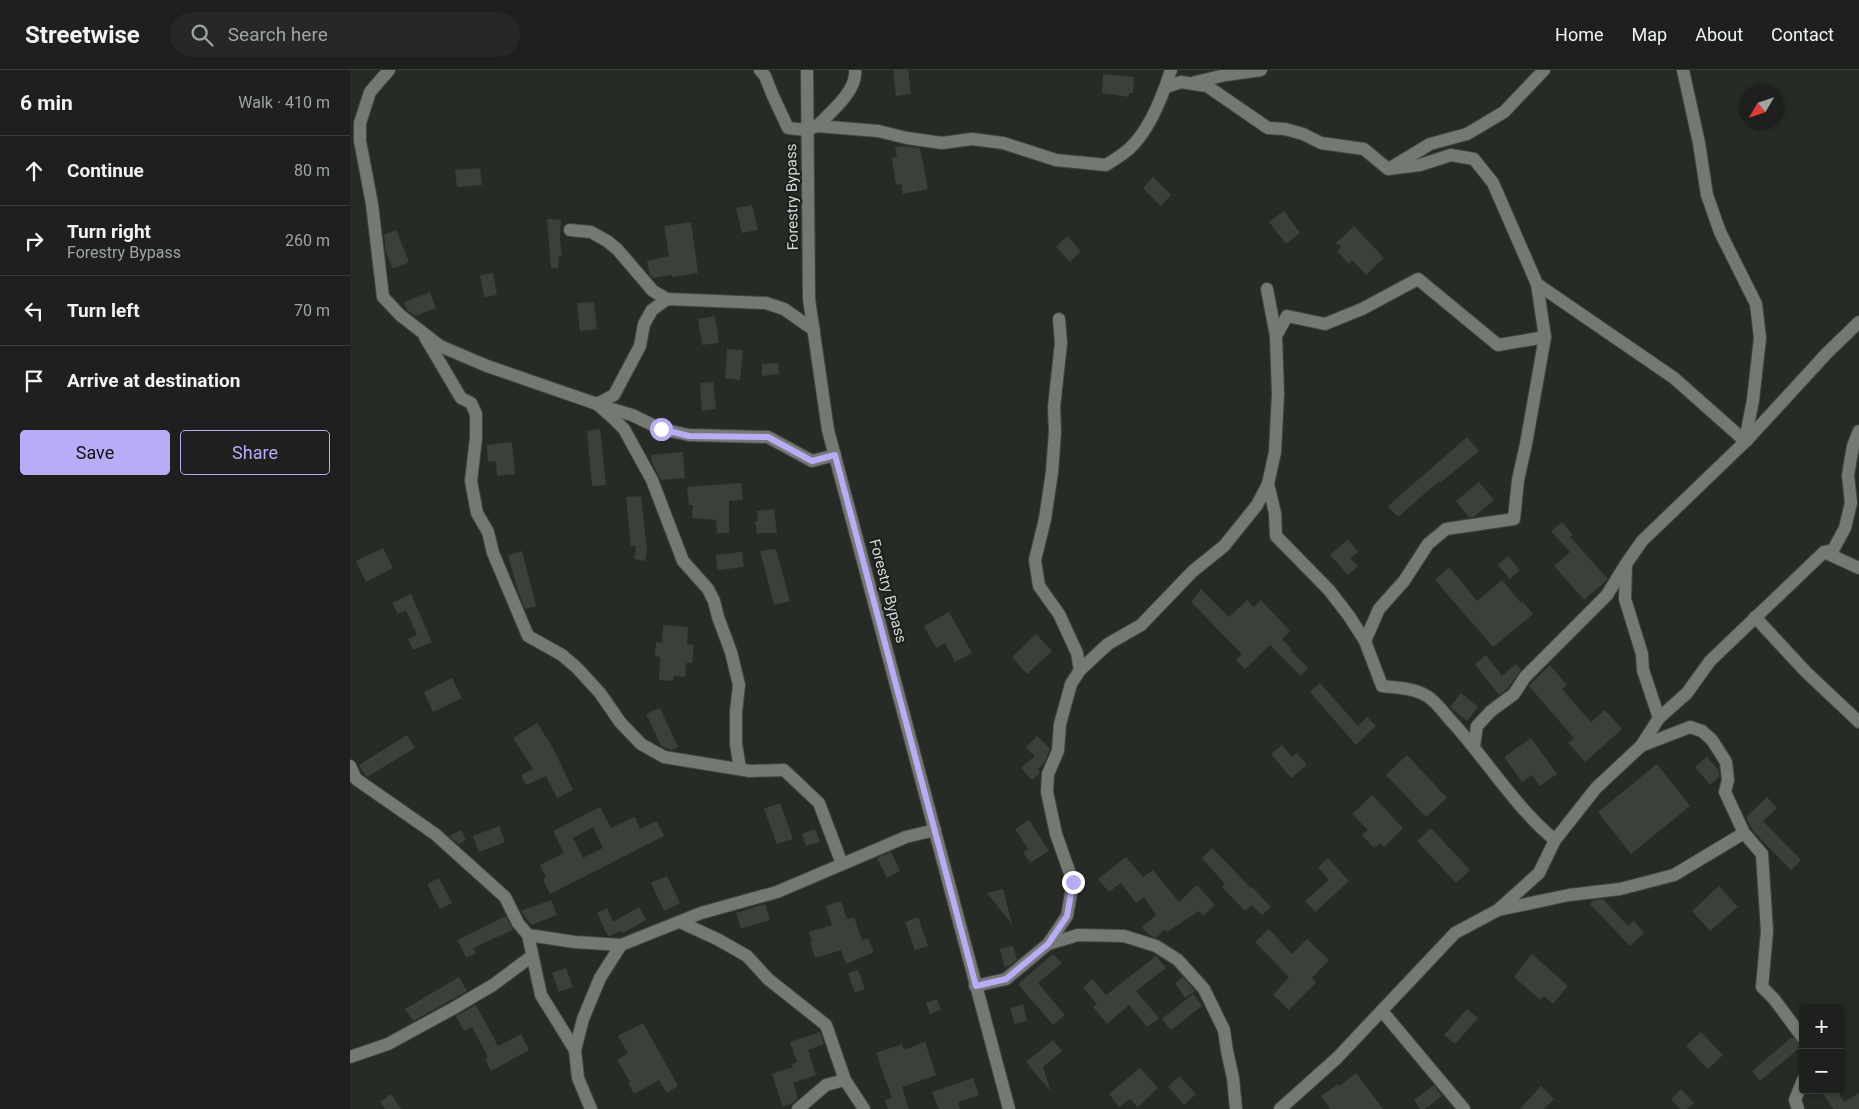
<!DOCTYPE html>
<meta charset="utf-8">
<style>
body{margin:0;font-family:Roboto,sans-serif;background:#252825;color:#f1f3f6}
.controls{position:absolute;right:15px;bottom:15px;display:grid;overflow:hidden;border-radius:5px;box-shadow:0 1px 4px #0004}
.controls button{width:45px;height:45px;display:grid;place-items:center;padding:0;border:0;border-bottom:1px solid #3b3e3b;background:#1d201c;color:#f1f3f6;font:25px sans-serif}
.compass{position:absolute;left:1389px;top:15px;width:45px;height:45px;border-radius:50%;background:#1d201c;box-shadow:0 1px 4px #0004;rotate:231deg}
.stop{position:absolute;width:15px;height:15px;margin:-11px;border:4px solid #b9abf7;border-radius:50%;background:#fff}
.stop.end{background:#b9abf7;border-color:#fff;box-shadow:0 1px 5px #0008}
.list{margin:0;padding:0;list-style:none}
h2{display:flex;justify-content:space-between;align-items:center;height:65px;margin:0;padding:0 20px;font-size:21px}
h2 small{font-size:16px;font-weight:400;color:#a0a3a3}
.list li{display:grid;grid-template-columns:32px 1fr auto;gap:15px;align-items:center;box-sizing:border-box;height:70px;padding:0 20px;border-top:1px solid #3b3e3b}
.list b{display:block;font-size:19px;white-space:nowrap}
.list p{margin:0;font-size:16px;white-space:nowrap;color:#a0a3a3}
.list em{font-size:16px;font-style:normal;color:#a0a3a3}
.actions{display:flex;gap:10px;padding:15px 20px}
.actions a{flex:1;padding:11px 0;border:1px solid #b9abf7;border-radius:5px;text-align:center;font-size:18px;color:#b9abf7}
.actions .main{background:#b9abf7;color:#111}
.icon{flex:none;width:28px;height:28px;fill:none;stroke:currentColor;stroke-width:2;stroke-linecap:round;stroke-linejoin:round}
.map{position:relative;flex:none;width:1509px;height:1039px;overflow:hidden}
header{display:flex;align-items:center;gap:30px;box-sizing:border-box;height:70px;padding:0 25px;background:#1d201c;border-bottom:1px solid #3b3e3b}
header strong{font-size:24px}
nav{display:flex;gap:28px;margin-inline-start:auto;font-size:18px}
.search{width:350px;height:45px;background:#252825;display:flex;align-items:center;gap:12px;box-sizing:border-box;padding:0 18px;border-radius:28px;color:#a0a3a3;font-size:19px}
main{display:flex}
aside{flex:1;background:#1d201c}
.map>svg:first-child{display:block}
.building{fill:#3b403b;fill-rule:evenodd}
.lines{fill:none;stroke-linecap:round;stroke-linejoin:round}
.street-casing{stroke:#434743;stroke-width:14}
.secondary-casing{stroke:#434743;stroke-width:14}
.street{stroke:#747973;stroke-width:12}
.secondary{stroke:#747973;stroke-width:12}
.route{stroke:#b9abf7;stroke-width:6}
.labels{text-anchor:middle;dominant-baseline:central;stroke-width:4.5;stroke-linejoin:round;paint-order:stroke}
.street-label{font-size:15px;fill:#d6d9d6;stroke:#1d211d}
</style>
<header>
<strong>Streetwise</strong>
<div class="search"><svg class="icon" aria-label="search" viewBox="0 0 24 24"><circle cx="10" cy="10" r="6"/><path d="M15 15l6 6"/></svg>Search here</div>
<nav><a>Home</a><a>Map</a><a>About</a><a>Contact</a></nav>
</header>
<main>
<aside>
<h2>6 min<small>Walk · 410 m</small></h2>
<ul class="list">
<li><svg class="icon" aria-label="ahead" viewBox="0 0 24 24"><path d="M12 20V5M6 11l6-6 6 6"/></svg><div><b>Continue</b></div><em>80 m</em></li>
<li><svg class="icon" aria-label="right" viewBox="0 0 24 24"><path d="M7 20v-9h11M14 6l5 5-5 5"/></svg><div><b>Turn right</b><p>Forestry Bypass</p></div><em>260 m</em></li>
<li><svg class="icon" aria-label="left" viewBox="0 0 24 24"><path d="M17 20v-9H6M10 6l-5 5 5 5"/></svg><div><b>Turn left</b></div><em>70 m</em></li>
<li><svg class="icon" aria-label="arrive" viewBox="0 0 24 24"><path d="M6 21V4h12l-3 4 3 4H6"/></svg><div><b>Arrive at destination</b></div></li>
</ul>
<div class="actions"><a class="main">Save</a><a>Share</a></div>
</aside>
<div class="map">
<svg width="1509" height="1039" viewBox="0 0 1509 1039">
<rect width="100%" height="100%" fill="#272b26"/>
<g class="building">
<path d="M543 0H558L561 24 546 26Z"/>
<path d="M753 4 784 7 783 23H779V27L752 23Z"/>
<path d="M554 76 570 78 578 119 553 124 551 114 546 115 542 88 547 87 545 77Z"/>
<path d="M130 98 132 115 107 117 105 100Z"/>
<path d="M803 107 821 125 811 136 793 118Z"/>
<path d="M402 135 408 160 392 163 386 138Z"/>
<path d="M934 141 950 163 936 174 919 152Z"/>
<path d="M197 149 211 150 210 169 212 186H209L208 198H201Z"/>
<path d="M341 152 348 203 322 207V205L303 208 300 205 297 191 319 186 314 156Z"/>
<path d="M1004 156 1034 188 1016 205 1002 190 999 194 987 181 991 177 986 173Z"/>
<path d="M46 160 59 192 43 199 36 182 34 165Z"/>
<path d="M717 166 731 181 720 192 706 177Z"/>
<path d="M143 203 147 225 134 227 130 205Z"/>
<path d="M80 222 86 238 65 246 57 240 54 232Z"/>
<path d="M244 232 247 259 230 261 227 233Z"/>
<path d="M365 246 369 273 352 275 348 249Z"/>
<path d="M377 279 393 280 390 310 375 308Z"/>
<path d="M428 293 429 304 412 306V294Z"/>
<path d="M363 312 366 339 352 341 350 313Z"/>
<path d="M250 359 256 415 242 416 237 361Z"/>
<path d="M1117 367 1129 381 1090 413 1089 411 1048 447 1038 436Z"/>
<path d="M162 372 165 404 147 406 146 391 138 392 137 375Z"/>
<path d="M333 382 335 408 311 410 302 393 301 385Z"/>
<path d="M1129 412 1144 430 1124 447H1119L1106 431Z"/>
<path d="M391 413 393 430 379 431V463H367L366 450 342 448 343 435H339L337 417Z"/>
<path d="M291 426 297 480 295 491 284 489 286 476H281L276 427Z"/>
<path d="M424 439 427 463H407L405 451H408L407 441Z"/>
<path d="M1212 452 1223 465 1220 467 1258 509 1234 530 1204 496 1220 482 1201 461Z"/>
<path d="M998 469 1008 482 1000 488 1008 496 998 505 980 485Z"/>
<path d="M33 478 43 498 16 512 6 491Z"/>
<path d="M426 479 440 531 424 535 410 481Z"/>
<path d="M172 481 186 536 175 539 167 518 158 485Z"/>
<path d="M392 482 394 497 367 500 366 485Z"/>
<path d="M1158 486 1170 500 1160 509 1148 495Z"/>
<path d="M1099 497 1127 531 1152 510 1171 533 1172 531 1183 544 1143 577 1085 510Z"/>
<path d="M851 519 879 547 897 530 904 537 911 530 940 561 932 569 942 579 940 580 958 598 951 606 920 575 895 599 886 590 892 584 841 532Z"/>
<path d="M61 524 82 572 63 580 58 569 67 565 56 540 48 544 42 533Z"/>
<path d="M599 542 622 583 605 592 595 573 586 578 574 556Z"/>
<path d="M313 555 338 557 337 574 344 575 342 593H336L335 607 324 606 323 611 309 610 310 587 305 586 306 572 312 573Z"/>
<path d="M686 564 702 581 677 604 662 587Z"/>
<path d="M1136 585 1152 606 1166 594 1171 600 1158 618 1149 625 1125 594Z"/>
<path d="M1200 595 1217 615 1212 619 1241 652 1255 640 1272 659 1235 692 1218 673 1224 668 1179 616Z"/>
<path d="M102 608 112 628 83 642 74 622Z"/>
<path d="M970 613 1008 656 1017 647 1026 656 1006 675 960 622Z"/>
<path d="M1111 623 1128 637 1117 651 1100 637Z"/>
<path d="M310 638 328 677 322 680 311 676 296 644Z"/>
<path d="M187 653 203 678 223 720 207 728 196 706 176 715 171 705 183 699 163 668Z"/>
<path d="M57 665 65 678 17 707 15 705 9 695Z"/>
<path d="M687 666 700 679 694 693 688 699 690 703 682 710 671 698 685 686 676 677Z"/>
<path d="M1181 668 1207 704 1190 716 1182 705 1172 712 1154 687Z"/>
<path d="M932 675 942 687 947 683 957 695 941 708 921 684Z"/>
<path d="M1057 685 1097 728 1076 747 1036 705Z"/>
<path d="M1357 687 1369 701V707L1360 715 1345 697Z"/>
<path d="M1307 694 1340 736 1281 784 1248 742Z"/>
<path d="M1022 725 1053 758 1034 777 1030 773 1024 778 1012 765 1018 760 1002 744Z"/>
<path d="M1417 727 1427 738 1413 751 1451 790 1441 800 1403 761 1396 747Z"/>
<path d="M430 733 443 769 427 774 414 739Z"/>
<path d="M250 737 261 758 285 747 290 759 307 751 314 766 200 824 193 809 196 807 190 795 214 783 203 761ZM243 757 253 778 233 788 223 768Z"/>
<path d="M679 750 699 781 680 793 673 782 678 779 665 759Z"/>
<path d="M149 756 155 772 129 782 123 766Z"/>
<path d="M1081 758 1120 800 1106 813 1067 771Z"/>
<path d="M465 759 470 772 456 776 452 764Z"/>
<path d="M111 760 116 770 109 774 99 766Z"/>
<path d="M862 778 901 818 902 817 921 837 912 845 901 835 895 841 872 817 875 814 852 788Z"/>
<path d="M541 782 550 801 537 808 527 788Z"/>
<path d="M776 787 793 807 803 800 829 832 847 815 865 835 853 846 849 841 817 862 815 859 806 868 799 865 792 857 806 845 794 827 786 833 771 813 759 822 748 809Z"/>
<path d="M978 788 999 811 965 842 955 831 979 810 968 797Z"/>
<path d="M317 806 330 833 314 841 301 813Z"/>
<path d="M89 808 102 833 90 839 77 814Z"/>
<path d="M1369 816 1388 837 1360 861 1342 841Z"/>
<path d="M653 819 662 854 637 823Z"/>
<path d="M1253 829 1278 856 1284 851 1294 863 1280 876 1240 834 1244 830Z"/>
<path d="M201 830 207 845 181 855 171 841Z"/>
<path d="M491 831 497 849 504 847 512 871 518 868 524 882 496 894 491 880 465 888 460 872H462L459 862 482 855 476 836Z"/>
<path d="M415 834 420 850 391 859 386 843Z"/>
<path d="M289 837 296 850 273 863 271 861 260 866H258L247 843 257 838 263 852Z"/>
<path d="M156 846 163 860 123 878 126 883 116 888 108 870Z"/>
<path d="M568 847 578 876 565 880 555 852Z"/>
<path d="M919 859 942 884 957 869 979 890 962 908 966 913 939 940 923 925 939 907 905 872Z"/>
<path d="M663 876 667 890 655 898 650 879Z"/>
<path d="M703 884 712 893 688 913 715 945 703 955 668 914Z"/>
<path d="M1182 884 1218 916 1203 934 1194 926 1190 930 1164 907Z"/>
<path d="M806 886 816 898 786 921 809 948 797 957 779 935 757 954 743 937 747 934 733 918 742 909 756 925Z"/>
<path d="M216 898 223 917 209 922 202 903Z"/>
<path d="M508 900 515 919 505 923 498 903Z"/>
<path d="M109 907 117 921 63 951 55 939Z"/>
<path d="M833 907 845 921 835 928 825 913Z"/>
<path d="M843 924 852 936 821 960 812 949Z"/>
<path d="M587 929 591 940 580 944 576 933Z"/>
<path d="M673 934 677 951 665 954 660 938Z"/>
<path d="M126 935 148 976 171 964 179 980 141 1001 135 989 138 987 122 957 114 961 106 946Z"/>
<path d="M1117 939 1128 948 1105 974 1094 965Z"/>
<path d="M293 953 328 1016 317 1023 309 1010 284 1024 278 1013 280 1012 267 990 278 983 268 966Z"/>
<path d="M470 962 474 974 458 980 466 1005 443 1013 448 1028 442 1033 433 1037 422 1004 443 997 442 994 447 992 440 972Z"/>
<path d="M1351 962 1373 985 1358 999 1336 976Z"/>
<path d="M1442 967 1452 976 1410 1011 1402 1001Z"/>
<path d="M703 970 712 981 693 997 701 1022 676 992Z"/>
<path d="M575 972 586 1005 552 1017 559 1039H538L535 1030 542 1028 526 983 552 974 554 980Z"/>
<path d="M790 998 808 1018 788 1037 780 1029 769 1037 759 1024Z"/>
<path d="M1006 1003 1033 1039H980L971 1026 988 1014 989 1016Z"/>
<path d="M829 1006 846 1024 834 1035 818 1017Z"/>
<path d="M623 1008 629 1025 608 1032 610 1039H589L582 1022Z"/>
<path d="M1084 1015 1092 1026 1075 1039H1070L1064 1030Z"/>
<path d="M1191 1016 1204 1029 1194 1039H1170Z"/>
<path d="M1331 1019 1344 1033 1337 1039H1330L1321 1029Z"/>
<path d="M1471 1020H1486L1494 1032 1509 1023V1039H1483Z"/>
<path d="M41 1024 51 1039H35L30 1032Z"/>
</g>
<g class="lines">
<defs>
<g id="street">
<path d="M39 0 20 22 10 53V71L22 134 33 227 50 245 90 276 137 296 247 334 263 348 274 359 302 410 333 491 358 519 364 531 368 547 381 582 389 615 386 642V674L390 698"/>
<path d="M410 0 415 6 423 26 438 58 457 60 467 56 528 61 557 68 592 73 622 69 653 73 706 90 756 95C764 90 772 85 779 79 799 61 813 25 821 0"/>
<path d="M1333 0 1349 73 1357 125 1370 162 1406 234 1410 268 1403 330 1395 371"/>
<path d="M845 12 876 5 911 0"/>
<path d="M816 17 831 12 857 16 918 58 935 59 953 64 971 73 1014 79 1038 99 1070 95 1101 85 1124 89 1143 113 1187 214 1324 308 1395 371 1397 370"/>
<path d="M467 56C480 43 508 20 505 0"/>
<path d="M1042 97 1080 74 1117 64 1154 42 1194 0"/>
<path d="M220 160 241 162 257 171 267 179 303 221 317 229"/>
<path d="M709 249 711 273 704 337 705 362 702 402 695 449 685 490 689 516 709 544 727 583 730 600"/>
<path d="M926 266 937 246 975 254 1012 239 1068 209 1148 275 1195 267"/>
<path d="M75 267 111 328 121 333 126 344V368L121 411 127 443 138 462 143 483 178 566 212 585 227 598 250 623 270 652 291 674 314 687 400 701 434 700 469 733 492 794"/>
<path d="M247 334 264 325 290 276 294 254 302 240 317 229 416 233 434 239 464 260"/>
<path d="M255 337 282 345 311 359 339 365 418 367 462 391 485 385"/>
<path d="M918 414 925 443 926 466 979 520 999 546 1015 571 1032 616C1048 618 1064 618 1077 626 1087 632 1096 646 1104 654 1138 692 1166 738 1205 770"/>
<path d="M1474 482 1509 498"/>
<path d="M1405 547 1456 602 1509 652"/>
<path d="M1015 571 1029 539 1054 511 1078 474 1096 459 1164 449 1168 410 1176 374 1195 267 1187 214"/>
<path d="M1309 648 1293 600 1292 584 1275 529 1276 494 1292 471 1397 370 1477 283 1509 252"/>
<path d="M1124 676 1127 656 1141 641 1164 624 1175 607 1257 525 1276 494"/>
<path d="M1291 676 1340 657 1352 661 1362 670 1376 692 1378 710 1375 722 1394 763 1412 784 1417 861 1412 917 1424 929 1453 968"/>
<path d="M0 696 6 709 85 764 155 827 168 853 178 865 191 925 225 980"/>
<path d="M1148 840 1219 825 1270 819 1324 805 1394 763"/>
<path d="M330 852 367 869 397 886 418 909 476 955 495 1010 514 1039"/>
<path d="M178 865 225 872 271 875"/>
<path d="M698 874 728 865 774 866 806 876 828 890 854 919 874 960 877 981 883 1008 886 1039"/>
<path d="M625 916 656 909 698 874 717 846 723 812 706 764 697 722 698 704 708 681 710 654 721 614 730 600 758 574 791 555 843 501 874 476 907 435 918 414 925 382 928 324 926 266 917 219"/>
<path d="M1032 941 1114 1039"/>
<path d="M0 987 38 974 104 938 143 915 182 886"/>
<path d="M241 1039 228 1008 225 980 233 949 250 908 271 875 351 843 427 822 556 767 585 760"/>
<path d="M448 1039 476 1015 495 1010"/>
<path d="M930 1039 987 988 1105 863 1148 840 1189 803 1205 770 1246 718 1291 676 1309 648 1337 623 1360 591 1474 482 1483 480 1495 458 1501 433 1498 405 1503 376 1509 361"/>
<path d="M1448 1039 1445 1030 1453 1010"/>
</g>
<path id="secondary" d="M457 0 459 229 478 360 659 1039"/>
</defs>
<use href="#street" class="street-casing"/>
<use href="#secondary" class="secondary-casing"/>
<use href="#street" class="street"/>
<use href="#secondary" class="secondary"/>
</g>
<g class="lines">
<path class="route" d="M311 359 339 366 418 367 462 391 485 385 626 916 656 909 698 874 717 846 723 812"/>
</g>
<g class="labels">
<g class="street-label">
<text transform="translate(442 127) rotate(-91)">Forestry Bypass</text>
<text transform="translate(538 521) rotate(75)">Forestry Bypass</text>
</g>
</g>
</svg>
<div class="controls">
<button>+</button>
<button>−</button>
</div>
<svg class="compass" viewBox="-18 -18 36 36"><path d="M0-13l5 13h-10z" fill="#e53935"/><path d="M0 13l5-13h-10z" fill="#a0a3a3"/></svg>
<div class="stop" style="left:311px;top:359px"></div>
<div class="stop end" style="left:723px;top:812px"></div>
</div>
</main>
